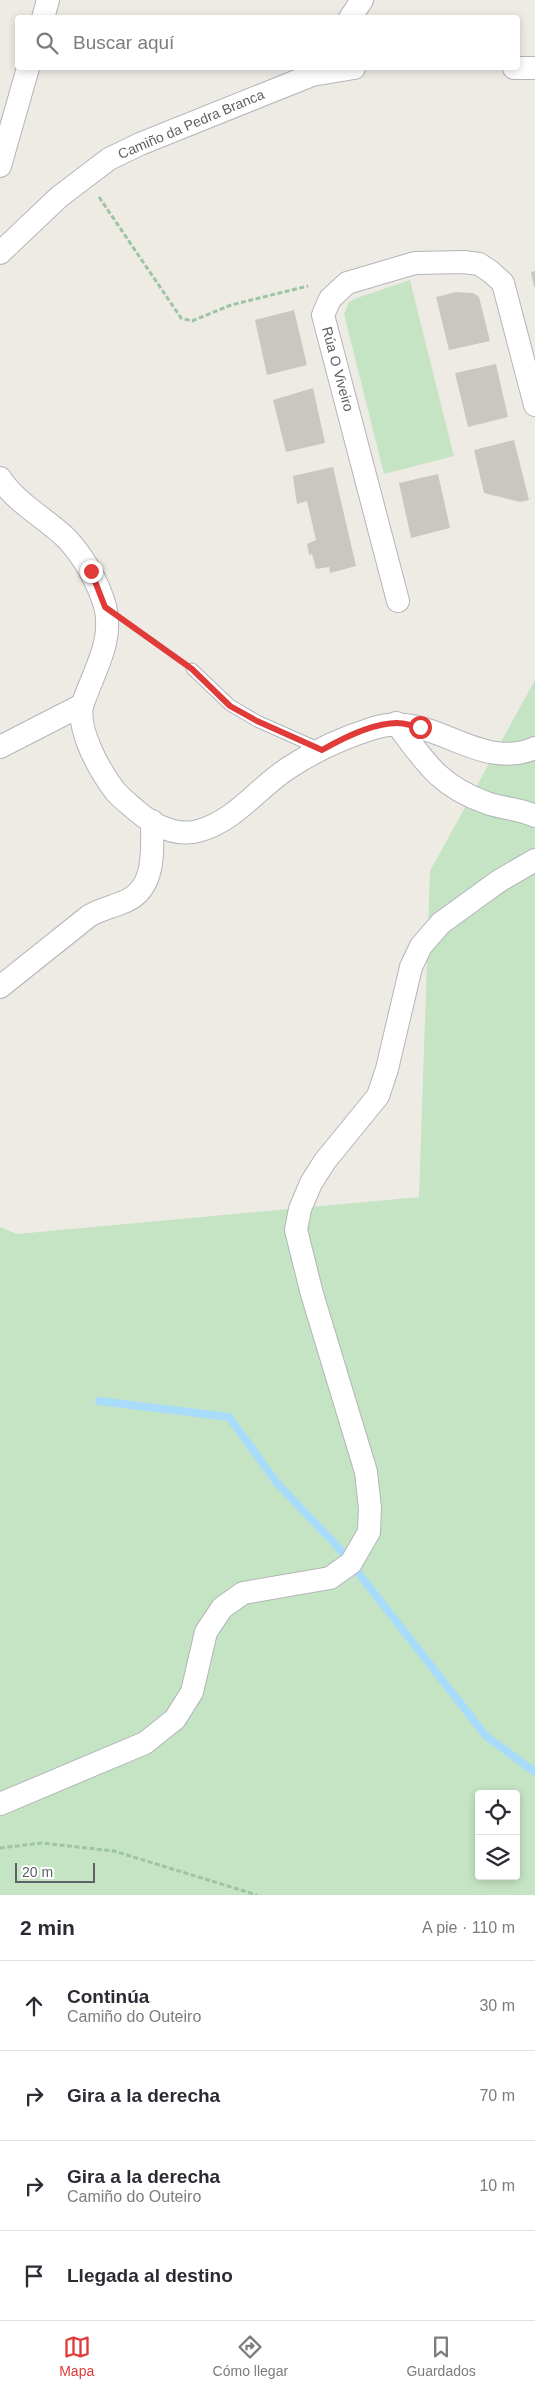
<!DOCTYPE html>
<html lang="es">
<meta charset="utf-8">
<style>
body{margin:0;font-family:Arial,sans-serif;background:#f2f2f3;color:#2b2b33}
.controls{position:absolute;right:15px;bottom:15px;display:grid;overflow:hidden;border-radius:5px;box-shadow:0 2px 8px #0003}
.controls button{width:45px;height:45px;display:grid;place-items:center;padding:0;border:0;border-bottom:1px solid #e1e1e2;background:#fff;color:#2b2b33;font:25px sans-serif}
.scale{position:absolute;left:15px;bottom:12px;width:80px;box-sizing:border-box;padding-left:5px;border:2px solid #5d6164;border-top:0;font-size:14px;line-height:18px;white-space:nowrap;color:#5d6164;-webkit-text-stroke:4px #fff;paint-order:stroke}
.stop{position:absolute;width:15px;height:15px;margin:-11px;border:4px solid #e03a39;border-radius:50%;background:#fff}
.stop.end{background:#e03a39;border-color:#fff;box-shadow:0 1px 5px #0008}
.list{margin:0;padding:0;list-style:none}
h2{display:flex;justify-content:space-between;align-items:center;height:65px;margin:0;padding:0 20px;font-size:21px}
h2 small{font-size:16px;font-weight:400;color:#7c7c81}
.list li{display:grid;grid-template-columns:32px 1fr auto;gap:15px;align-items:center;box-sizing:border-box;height:90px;padding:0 20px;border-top:1px solid #e1e1e2}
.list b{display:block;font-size:19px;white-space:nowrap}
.list p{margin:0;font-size:16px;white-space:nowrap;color:#7c7c81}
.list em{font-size:16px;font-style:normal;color:#7c7c81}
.icon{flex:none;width:28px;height:28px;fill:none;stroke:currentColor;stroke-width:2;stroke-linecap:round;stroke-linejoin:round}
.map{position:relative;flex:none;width:535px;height:1895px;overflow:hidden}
.search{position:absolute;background:#fff;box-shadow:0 2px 8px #0003;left:15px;right:15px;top:15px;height:55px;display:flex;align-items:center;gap:12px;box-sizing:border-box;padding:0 18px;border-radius:5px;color:#7c7c81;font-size:19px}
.sheet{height:425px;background:#fff}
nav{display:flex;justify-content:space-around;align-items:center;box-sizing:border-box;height:70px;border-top:1px solid #e1e1e2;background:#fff;font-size:14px;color:#7c7c81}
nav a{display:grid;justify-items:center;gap:2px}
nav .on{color:#e03a39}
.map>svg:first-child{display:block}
.green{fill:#c5e4c3;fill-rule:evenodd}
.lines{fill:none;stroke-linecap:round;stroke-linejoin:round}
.stream{stroke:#a9dcfa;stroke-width:8}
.building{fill:#cac6c1}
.service-casing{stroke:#b2b5b9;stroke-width:13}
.minor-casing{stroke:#b2b5b9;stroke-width:24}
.path{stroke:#9dc5a4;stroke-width:3;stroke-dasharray:5 2.5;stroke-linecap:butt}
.service{stroke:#fff;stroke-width:11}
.minor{stroke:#fff;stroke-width:22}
.route{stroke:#e03a39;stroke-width:6}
.labels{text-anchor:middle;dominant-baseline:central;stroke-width:4;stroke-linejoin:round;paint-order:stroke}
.street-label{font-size:14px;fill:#5d6164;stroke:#fff}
</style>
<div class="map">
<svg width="535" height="1895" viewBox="0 0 535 1895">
<rect width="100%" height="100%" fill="#eeebe5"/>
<g class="green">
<path d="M410 280 454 456 384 474 344 314 349 302 354 299Z"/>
<path d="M535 680V1895H0V1227L17 1234 419 1197 430 871ZM479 1794H516V1876H479Z"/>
</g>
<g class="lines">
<path class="stream" d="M99 1401 229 1417 277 1483 338 1547 486 1736 535 1772"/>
</g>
<g class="building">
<path d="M535 271V287H534L531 272Z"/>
<path d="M456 292 473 293 479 297 490 341 449 350 436 297Z"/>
<path d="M294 310 307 365 267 375 255 320Z"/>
<path d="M496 364 508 417 468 427 455 373Z"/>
<path d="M313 388 325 443 286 452 273 400Z"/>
<path d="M514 440 529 500 520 502 484 493 474 450Z"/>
<path d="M333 467 356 566 330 573 329 567 316 569 312 554 309 555 307 544 316 540 307 501 297 504 293 476Z"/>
<path d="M438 474 450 528 411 538 399 483Z"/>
</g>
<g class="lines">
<defs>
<path id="service" d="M192 669 230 705 257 721 320 749"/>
<g id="minor">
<path d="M43 18 48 0"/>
<path d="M350 18 362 0"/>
<path d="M514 68H535"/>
<path d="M0 166 28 68"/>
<path d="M0 253 59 197 109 159 140 144 312 75 354 68"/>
<path d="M0 478C16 503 44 517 65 537 83 555 98 582 105 606 114 641 94 671 83 703 75 728 100 771 115 791 121 798 130 805 137 811 153 825 176 837 198 831 236 821 258 787 290 767 316 750 345 737 374 728 431 709 478 773 535 748"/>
<path d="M398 601 323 315 330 299 347 283 415 263 464 262 479 264 491 272 503 283 535 405"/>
<path d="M396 723C425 762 439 786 487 803 503 809 519 808 535 816"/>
<path d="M0 747 82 705"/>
<path d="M0 987 89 916C101 909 109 908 121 903 157 891 152 851 152 821"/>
<path d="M0 1804 145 1743 175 1719 192 1692 206 1632 222 1608 243 1593 330 1578 351 1563 369 1532 370 1508 366 1472 312 1294 296 1230 300 1209 311 1183 325 1161 378 1096 387 1069 411 967 421 946 441 923 499 881 535 860"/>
</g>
</defs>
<use href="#service" class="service-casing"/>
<use href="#minor" class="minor-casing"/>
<g class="path">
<path d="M99 197 181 318 192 321 231 305 308 286"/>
<path d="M131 626 177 659"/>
<path d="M0 1848 42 1843 114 1851 257 1895"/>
</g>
<use href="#service" class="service"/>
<use href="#minor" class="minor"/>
</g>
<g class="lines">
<path class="route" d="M91 571 105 607 192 669 230 706 257 721 322 750C343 738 372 723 397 723 404 723 413 726 420 727"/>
</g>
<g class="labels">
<g class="street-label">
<text transform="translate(191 124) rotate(-23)">Camiño da Pedra Branca</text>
<text transform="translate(338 369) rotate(75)">Rúa O Viveiro</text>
</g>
</g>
</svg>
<div class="controls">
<button><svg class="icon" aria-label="locate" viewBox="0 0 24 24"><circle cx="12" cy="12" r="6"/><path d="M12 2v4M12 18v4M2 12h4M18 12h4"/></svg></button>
<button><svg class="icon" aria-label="layers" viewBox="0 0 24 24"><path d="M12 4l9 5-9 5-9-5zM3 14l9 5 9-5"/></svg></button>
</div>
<div class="scale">20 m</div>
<div class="stop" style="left:420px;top:727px"></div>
<div class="stop end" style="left:91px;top:571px"></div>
<div class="search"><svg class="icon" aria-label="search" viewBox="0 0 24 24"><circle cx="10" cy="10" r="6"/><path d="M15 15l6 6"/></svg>Buscar aquí</div>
</div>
<section class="sheet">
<h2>2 min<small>A pie · 110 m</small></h2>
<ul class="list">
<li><svg class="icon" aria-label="ahead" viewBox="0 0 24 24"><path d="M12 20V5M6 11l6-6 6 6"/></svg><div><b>Continúa</b><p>Camiño do Outeiro</p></div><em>30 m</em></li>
<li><svg class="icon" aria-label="right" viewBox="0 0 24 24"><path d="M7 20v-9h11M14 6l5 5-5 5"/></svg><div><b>Gira a la derecha</b></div><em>70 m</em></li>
<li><svg class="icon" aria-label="right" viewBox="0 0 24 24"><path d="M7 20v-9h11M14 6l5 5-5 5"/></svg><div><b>Gira a la derecha</b><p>Camiño do Outeiro</p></div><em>10 m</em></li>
<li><svg class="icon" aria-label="arrive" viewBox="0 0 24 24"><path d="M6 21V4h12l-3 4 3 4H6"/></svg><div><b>Llegada al destino</b></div></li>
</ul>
</section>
<nav>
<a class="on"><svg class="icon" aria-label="map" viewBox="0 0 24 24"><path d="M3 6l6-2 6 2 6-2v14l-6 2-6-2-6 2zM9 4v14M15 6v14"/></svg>Mapa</a>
<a><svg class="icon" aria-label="directions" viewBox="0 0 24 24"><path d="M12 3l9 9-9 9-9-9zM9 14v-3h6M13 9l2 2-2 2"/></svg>Cómo llegar</a>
<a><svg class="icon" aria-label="saved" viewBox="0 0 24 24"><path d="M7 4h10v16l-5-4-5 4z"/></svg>Guardados</a>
</nav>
